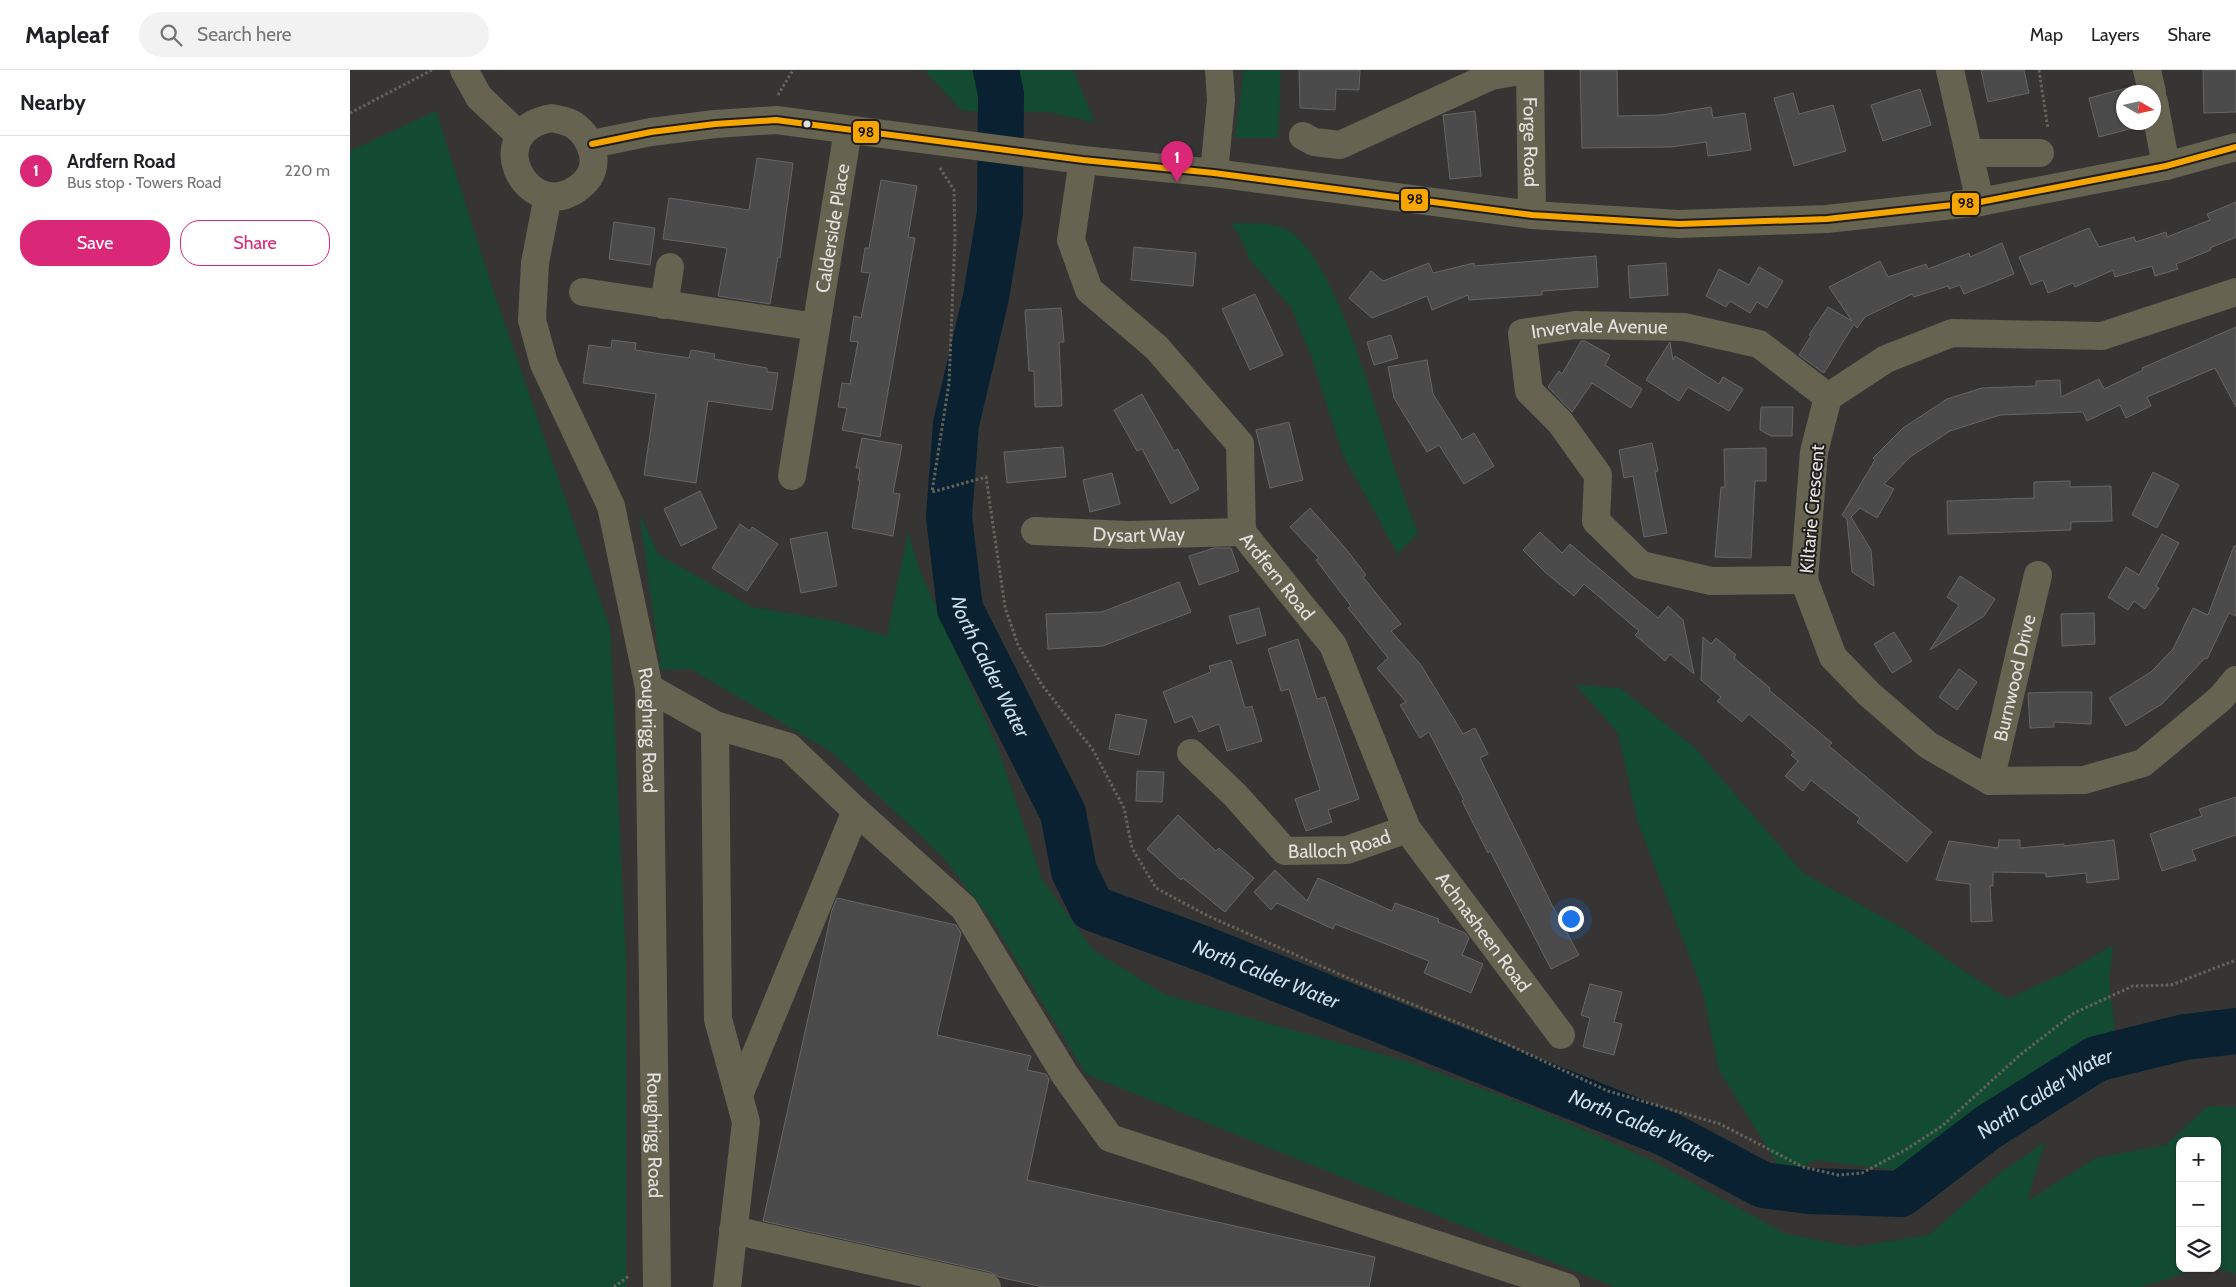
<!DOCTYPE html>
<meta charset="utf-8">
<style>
body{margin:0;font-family:Cabin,sans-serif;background:#f2f2f2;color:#202124}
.controls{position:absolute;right:15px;bottom:15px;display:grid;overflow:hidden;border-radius:10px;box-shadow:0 1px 4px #0004}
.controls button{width:45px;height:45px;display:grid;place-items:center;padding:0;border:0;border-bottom:1px solid #e0e0e0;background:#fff;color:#202124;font:25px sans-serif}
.compass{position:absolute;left:1766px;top:15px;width:45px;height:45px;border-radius:50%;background:#fff;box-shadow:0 1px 4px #0004;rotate:99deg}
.you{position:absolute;left:1220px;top:848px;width:18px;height:18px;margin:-12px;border:4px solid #fff;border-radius:50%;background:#1a73e8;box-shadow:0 0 0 8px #1a73e833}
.badge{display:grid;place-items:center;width:32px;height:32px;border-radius:50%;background:#db2777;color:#fff;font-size:16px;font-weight:700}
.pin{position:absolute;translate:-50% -41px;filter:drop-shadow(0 1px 2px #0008)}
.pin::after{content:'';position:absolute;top:26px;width:18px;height:15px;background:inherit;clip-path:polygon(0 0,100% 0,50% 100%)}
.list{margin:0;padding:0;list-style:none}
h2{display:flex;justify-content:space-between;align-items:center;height:65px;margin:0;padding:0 20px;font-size:21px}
h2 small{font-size:16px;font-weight:400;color:#757577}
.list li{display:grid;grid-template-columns:32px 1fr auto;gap:15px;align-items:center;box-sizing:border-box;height:70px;padding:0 20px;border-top:1px solid #e0e0e0}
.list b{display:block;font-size:19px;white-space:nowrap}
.list p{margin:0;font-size:16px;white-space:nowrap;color:#757577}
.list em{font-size:16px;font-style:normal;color:#757577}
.actions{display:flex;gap:10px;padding:15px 20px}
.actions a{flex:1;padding:11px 0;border:1px solid #db2777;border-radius:20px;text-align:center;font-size:18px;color:#db2777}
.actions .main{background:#db2777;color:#fff}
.icon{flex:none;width:28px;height:28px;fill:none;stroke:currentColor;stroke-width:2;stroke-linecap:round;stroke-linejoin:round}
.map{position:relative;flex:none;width:1886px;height:1217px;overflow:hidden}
header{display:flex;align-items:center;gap:30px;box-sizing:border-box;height:70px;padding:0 25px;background:#fff;border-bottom:1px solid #e0e0e0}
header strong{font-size:24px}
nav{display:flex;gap:28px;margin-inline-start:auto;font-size:18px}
.search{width:350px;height:45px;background:#f2f2f2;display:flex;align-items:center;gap:12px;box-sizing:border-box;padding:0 18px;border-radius:28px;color:#757577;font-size:19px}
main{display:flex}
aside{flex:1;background:#fff}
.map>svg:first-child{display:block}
.green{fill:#134a32}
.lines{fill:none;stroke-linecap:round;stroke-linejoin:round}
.river{stroke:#092131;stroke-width:46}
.building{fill:#4c4b4c;stroke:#666}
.path{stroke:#666459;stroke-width:3;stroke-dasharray:2.5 2.5;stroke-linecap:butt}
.minor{stroke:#666351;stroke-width:28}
.bus-1-casing{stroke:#1e1d1c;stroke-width:10}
.bus-1{stroke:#f7a600;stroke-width:6}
.bus-dot{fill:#e2e1df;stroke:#1e1d1c;stroke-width:2}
.labels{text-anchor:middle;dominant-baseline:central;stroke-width:4;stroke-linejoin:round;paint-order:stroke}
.street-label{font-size:19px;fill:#e2e1df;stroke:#1e1d1c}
.water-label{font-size:20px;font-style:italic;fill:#ccdfee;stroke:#1e1d1c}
.line-badge{stroke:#1e1d1c;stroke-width:2}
.pale-badge-label{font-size:14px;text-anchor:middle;font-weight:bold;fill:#111}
</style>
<header>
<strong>Mapleaf</strong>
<div class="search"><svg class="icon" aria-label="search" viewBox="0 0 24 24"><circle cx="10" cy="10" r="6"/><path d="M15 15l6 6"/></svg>Search here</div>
<nav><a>Map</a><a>Layers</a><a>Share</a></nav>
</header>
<main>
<aside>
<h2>Nearby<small></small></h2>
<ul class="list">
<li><span class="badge">1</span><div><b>Ardfern Road</b><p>Bus stop · Towers Road</p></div><em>220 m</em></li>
</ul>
<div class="actions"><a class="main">Save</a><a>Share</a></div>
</aside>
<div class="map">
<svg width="1886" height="1217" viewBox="0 0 1886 1217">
<rect width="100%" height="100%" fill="#363534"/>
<g class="green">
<path d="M574 0H723L745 52 697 42 612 41Z"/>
<path d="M894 0H931L928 68H885Z"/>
<path d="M86 41 143 220 260 558 276 889V1217H0V81Z"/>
<path d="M879 153C898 154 923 151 939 161 982 188 1016 309 1032 358 1043 394 1054 429 1068 463L1048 484 993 385 961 286 941 237 900 190 888 162Z"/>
<path d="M289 443 309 485 402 537 484 551 537 566 558 462 568 496 648 678 692 809 743 880 816 925 1059 992 1181 1037 1303 1091 1436 1164 1504 1177 1579 1165 1651 1102 1695 1072 1677 1131 1746 1088 1816 1075 1858 1036 1886 1037V1204L1865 1198H1867V1071H1830V1198H1851L1792 1217H1265L736 1004 641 849 592 786 483 683 341 599 311 600Z"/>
<path d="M1226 615 1270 618 1344 677 1453 803 1554 859 1614 901 1658 929 1717 902 1763 875 1759 910 1765 959 1649 1030 1606 1068 1561 1102 1465 1090 1437 1109 1369 1000 1352 919 1288 753 1268 663Z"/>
</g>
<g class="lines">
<path class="river" id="s1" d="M646 0 651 24 650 143 636 227 606 354 599 447 610 539 713 743 724 801 742 838 854 879 1317 1064 1413 1115 1459 1121 1551 1124 1637 1058 1746 989 1835 967 1886 961"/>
</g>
<g class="building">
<path d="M949 0H1010L1009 20 986 19 985 40 950 38Z"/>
<path d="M1230 0H1267L1268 46 1311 45 1361 37 1363 48 1395 43 1401 80 1358 86 1356 72 1321 77 1232 78Z"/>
<path d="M1631 0H1674L1679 23 1638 32Z"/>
<path d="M1853 0H1886V42L1854 43Z"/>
<path d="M1777 18 1778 22H1774V52H1786L1787 57 1749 67 1739 28Z"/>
<path d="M1570 19 1581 55 1533 71 1521 35Z"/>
<path d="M1443 23 1449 44 1483 35 1496 81 1444 96 1424 28Z"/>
<path d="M1125 41 1131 106 1100 109 1093 45Z"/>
<path d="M407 88 443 93 430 188 428 187 420 234 368 226 377 178 313 169 319 128 399 140Z"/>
<path d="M531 110 567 116 558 167 565 168 530 367 492 360 497 338 488 337 492 313 500 314 508 272 500 271 504 246 511 248 520 203 511 202 515 178H519Z"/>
<path d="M1886 132V167L1860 178 1861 180 1826 194 1828 199 1805 206 1802 196 1765 207 1763 200 1725 217 1723 213 1698 223 1693 210 1681 215 1669 187 1739 158 1749 177 1784 167 1786 172 1816 162 1817 167 1860 150 1857 144Z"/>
<path d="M264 152 305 158 300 195 259 189Z"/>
<path d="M1652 173 1664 204 1614 224 1610 215 1599 219 1598 216 1564 227 1562 224 1515 247 1507 258 1504 254 1474 303 1449 285 1461 266 1459 265 1478 237 1502 251 1479 217 1530 191 1538 207 1576 194 1578 199 1619 183 1620 187Z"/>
<path d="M784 177 846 183 843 216 781 210Z"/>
<path d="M1246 186 1248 217 1192 221V225L1119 230 1118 225 1082 240 1077 226 1022 248 999 228 1021 201 1033 211 1079 193 1083 203 1124 193V196Z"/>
<path d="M1316 193 1318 225 1280 228 1278 196Z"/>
<path d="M1409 197 1433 211 1417 238 1407 232 1400 243 1380 231 1376 237 1356 226 1369 199 1399 215Z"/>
<path d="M905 224 933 285 900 300 872 239Z"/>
<path d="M711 238 714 272H709L712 336 685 337 684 301H679L675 240Z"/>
<path d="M1886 257V337L1865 298 1797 327 1801 336 1776 348 1770 335 1737 351 1733 342 1650 345 1600 361 1560 387 1534 414 1544 419 1527 448 1510 438 1501 447 1521 480 1524 516 1502 502 1497 449 1492 445 1525 390 1523 388 1553 358 1597 329 1632 318 1686 316V311L1710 310 1711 327 1749 309 1754 319 1793 300 1792 298Z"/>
<path d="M1041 265 1048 288 1024 295 1017 272Z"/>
<path d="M262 270 286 273 285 280 339 288 341 280 365 284 364 289 417 298V302L428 303 422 340 358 331 346 413 294 405 306 324 233 313 239 275 261 278Z"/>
<path d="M1231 271H1235L1260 285 1255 295 1292 319 1281 338 1242 313 1222 342 1198 317 1209 301 1212 304Z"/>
<path d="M1320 272 1323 290 1325 286 1369 314 1373 307 1393 319 1379 341 1338 317 1329 331 1296 310Z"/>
<path d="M1077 290 1083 324 1112 370 1124 363 1144 396 1114 414 1089 375 1077 382 1044 328 1038 297Z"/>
<path d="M792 324 824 381 828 379 849 419 821 434 792 379 787 381 764 340Z"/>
<path d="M1411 337H1443L1442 366H1421L1410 360Z"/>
<path d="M939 352 953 410 920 418 906 360Z"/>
<path d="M512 368 552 375 543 423 550 424 543 466 502 458 510 410H508L510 398H506Z"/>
<path d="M1302 373 1308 401 1305 402 1317 463 1294 467 1283 406 1274 408 1269 380Z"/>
<path d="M713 377 716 407 657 413 654 382Z"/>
<path d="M1416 378V411H1405L1401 488 1365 487 1371 417H1375L1374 379Z"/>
<path d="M1803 402 1829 415 1807 458 1782 445Z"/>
<path d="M762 403 770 434 740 442 733 410Z"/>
<path d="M1720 411V417L1761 416 1762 451 1721 452V460L1598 464 1597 431 1684 428V412Z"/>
<path d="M350 421 367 458 331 476 314 439Z"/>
<path d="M960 438 996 479 1016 505 1013 507 1051 554 1041 561 1071 595 1113 664 1125 658 1138 684 1130 688 1202 835 1229 885 1201 899 1140 781 1138 783 1112 731 1114 730 1079 662 1070 668 1050 635 1056 632 1027 598 1038 588 998 538 1001 536 966 490 969 488 940 457Z"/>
<path d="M390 454 400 461 402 457 428 474 397 521 362 498Z"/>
<path d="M477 462 487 516 451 523 440 469Z"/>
<path d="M1190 462 1212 483 1220 474 1308 548 1318 536 1333 550 1344 604 1320 584 1315 591 1285 565 1289 561 1234 514 1224 526 1196 503 1173 480Z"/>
<path d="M1812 464 1829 473 1806 516 1809 518 1795 539 1784 531 1778 540 1758 527 1776 497 1789 505Z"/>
<path d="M1884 476H1886V546L1879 543 1857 589 1855 588 1812 634 1776 656 1759 628 1801 602 1823 579 1843 538 1858 545Z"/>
<path d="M864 478H881L889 501 849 515 839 486Z"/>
<path d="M1610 506 1645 529 1634 546 1580 580 1609 535 1597 527Z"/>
<path d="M829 512 841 542 753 576 698 579 696 544 752 542Z"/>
<path d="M909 538 916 565 887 574 879 546Z"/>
<path d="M1744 543 1745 574 1712 576 1711 544Z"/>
<path d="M1544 562 1562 591 1542 603 1524 574Z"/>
<path d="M1353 567 1361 574 1366 568 1386 585 1384 588 1420 618 1419 620 1482 673 1479 676 1582 762 1557 792 1507 752 1510 748 1461 710 1453 721 1435 706 1448 691 1441 685 1444 682 1399 644 1392 652 1367 631 1371 627 1351 610Z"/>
<path d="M948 569 967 629 975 627 1009 729 978 740 982 752 956 761 945 729 970 720 939 619 931 621 918 579Z"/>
<path d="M881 590 895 638 902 636 912 671 877 681 869 654 849 662 842 646 825 653 813 622 861 602 859 596Z"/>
<path d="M1609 599 1627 612 1607 640 1589 627Z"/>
<path d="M1710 622H1742L1741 654 1704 652V657L1680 658 1678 623Z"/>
<path d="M766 644 797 650 789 685 759 679Z"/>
<path d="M787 701 814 702 812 732 786 731Z"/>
<path d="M1886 727V765L1842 780 1846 790 1812 801 1800 764 1852 746 1849 739Z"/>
<path d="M828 745 866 781 869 778 904 808 875 842 833 808 831 810 797 779Z"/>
<path d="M1649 770H1670V778L1714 774V776L1764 770 1769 809 1737 813 1736 803 1696 807V803L1643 802V816H1640L1642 851 1621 852 1620 814 1586 810 1599 771 1648 778Z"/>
<path d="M925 800 957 831 968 808 1042 841 1045 833 1089 849 1088 852 1115 863 1119 868 1112 885 1133 894 1121 923 1074 903 1079 891 985 854 983 859 927 833 921 840 904 822Z"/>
<path d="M487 828 606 855 611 863 587 965 681 986 677 1000 696 1004 699 1009 677 1110 1025 1187 1019 1217H693L649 1207 640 1202 413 1151 482 840Z"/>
<path d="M1240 914 1272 922 1264 952 1272 954 1264 985 1233 977 1240 948 1231 945Z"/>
</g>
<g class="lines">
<g class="path">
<path d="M1689 0 1698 59"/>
<path d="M428 25 443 0"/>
<path d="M0 43 82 0"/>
<path d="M590 98 604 120 605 167 599 313 582 422 636 407 655 537 668 575 692 615 743 680 774 738 782 778 806 818 858 846 998 908 1133 963 1258 1021 1370 1054 1453 1097 1488 1105 1512 1103 1557 1079 1592 1056 1670 985 1724 943 1783 916 1821 915 1886 890"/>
<path d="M264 1217 280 1205"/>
</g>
<g class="minor">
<path d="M114 0 129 27 170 66"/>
<path id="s2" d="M1180 0 1182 145"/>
<path d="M1600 0 1630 132"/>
<path d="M1797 0 1802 22"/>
<path d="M1804 32 1816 96"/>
<path d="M202 48C210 50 218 51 224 55 243 69 252 97 233 114 181 161 126 61 202 48Z"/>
<path d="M953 66 964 72 990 75 1141 6 1177 0"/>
<path d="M242 74 301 62 365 54 426 50 733 90 864 103 1182 145 1329 154 1477 149 1630 132 1816 96 1886 77"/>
<path d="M1619 83H1690"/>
<path id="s3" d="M733 90 721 170 739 220 807 278 890 374 892 462 983 575 1057 759 1211 965"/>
<path d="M864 103 871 30 869 0"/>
<path id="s4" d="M198 126 185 193 182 250 194 294 261 436 299 618 307 1217"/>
<path d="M233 222 466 257"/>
<path d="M1886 222 1752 266 1602 263 1536 289 1478 327 1464 382 1454 510 1483 587 1519 624 1578 675 1640 711 1734 710 1793 693 1871 628 1886 610"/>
<path d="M314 235 320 197"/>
<path id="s5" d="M442 406 498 60"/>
<path id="s6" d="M685 461 778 465 892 462"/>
<path id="s7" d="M1454 510 1361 511 1291 495 1246 451 1248 405 1210 352 1179 321 1172 263 1225 255 1334 257 1409 274 1478 327"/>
<path d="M299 618 365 655 368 949 396 1052 377 1217"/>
<path d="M365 655 439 677 506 741 614 838 715 1005 760 1068 1216 1217"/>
<path id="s8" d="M841 683 886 726 935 781 997 780 1057 759"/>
<path id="s9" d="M1640 711 1688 505"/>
<path d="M389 1025 506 741"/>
<path d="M383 1160 637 1217"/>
</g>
<defs>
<path id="bus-1" d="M242 74 301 62 365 54 426 50 733 90 864 103 1182 145 1329 154 1477 149 1630 132 1816 96 1886 77"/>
</defs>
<use href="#bus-1" class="bus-1-casing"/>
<use href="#bus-1" class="bus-1"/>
</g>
<circle class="bus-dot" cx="457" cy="54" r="4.5"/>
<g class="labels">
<g class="street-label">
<text stroke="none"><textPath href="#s2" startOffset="72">Forge Road</textPath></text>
<text stroke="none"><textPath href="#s5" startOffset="251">Calderside Place</textPath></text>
<text stroke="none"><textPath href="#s7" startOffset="519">Invervale Avenue</textPath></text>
<text transform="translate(1462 439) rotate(-85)">Kiltarie Crescent</text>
<text stroke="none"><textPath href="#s6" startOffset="104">Dysart Way</textPath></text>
<text stroke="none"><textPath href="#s3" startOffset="495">Ardfern Road</textPath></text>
<text stroke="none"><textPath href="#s9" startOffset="106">Burnwood Drive</textPath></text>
<text stroke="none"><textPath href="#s4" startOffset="556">Roughrigg Road</textPath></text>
<text stroke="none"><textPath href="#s8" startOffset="191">Balloch Road</textPath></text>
<text stroke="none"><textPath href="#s3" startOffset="910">Achnasheen Road</textPath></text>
<text stroke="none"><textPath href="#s4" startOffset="961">Roughrigg Road</textPath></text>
</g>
<g class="water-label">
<text stroke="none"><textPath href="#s1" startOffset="610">North Calder Water</textPath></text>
<text stroke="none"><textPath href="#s1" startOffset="1060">North Calder Water</textPath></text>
<text stroke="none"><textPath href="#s1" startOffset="1915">North Calder Water</textPath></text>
<text stroke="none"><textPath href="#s1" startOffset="1465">North Calder Water</textPath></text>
</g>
</g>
<g class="line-badge">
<rect x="502" y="50" width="28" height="24" rx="5" fill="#f7a600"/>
<rect x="1050" y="118" width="29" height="24" rx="5" fill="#f7a600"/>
<rect x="1601" y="122" width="29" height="24" rx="5" fill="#f7a600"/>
</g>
<g class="pale-badge-label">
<text x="516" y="67">98</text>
<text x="1065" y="134">98</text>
<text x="1616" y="138">98</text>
</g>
</svg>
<div class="controls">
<button>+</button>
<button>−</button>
<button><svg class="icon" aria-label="layers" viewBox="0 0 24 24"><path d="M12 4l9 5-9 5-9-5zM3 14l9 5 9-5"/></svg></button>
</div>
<svg class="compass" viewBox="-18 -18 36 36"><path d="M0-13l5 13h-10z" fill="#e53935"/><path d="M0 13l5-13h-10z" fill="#757577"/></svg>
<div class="you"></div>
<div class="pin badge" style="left:827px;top:112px">1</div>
</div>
</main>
